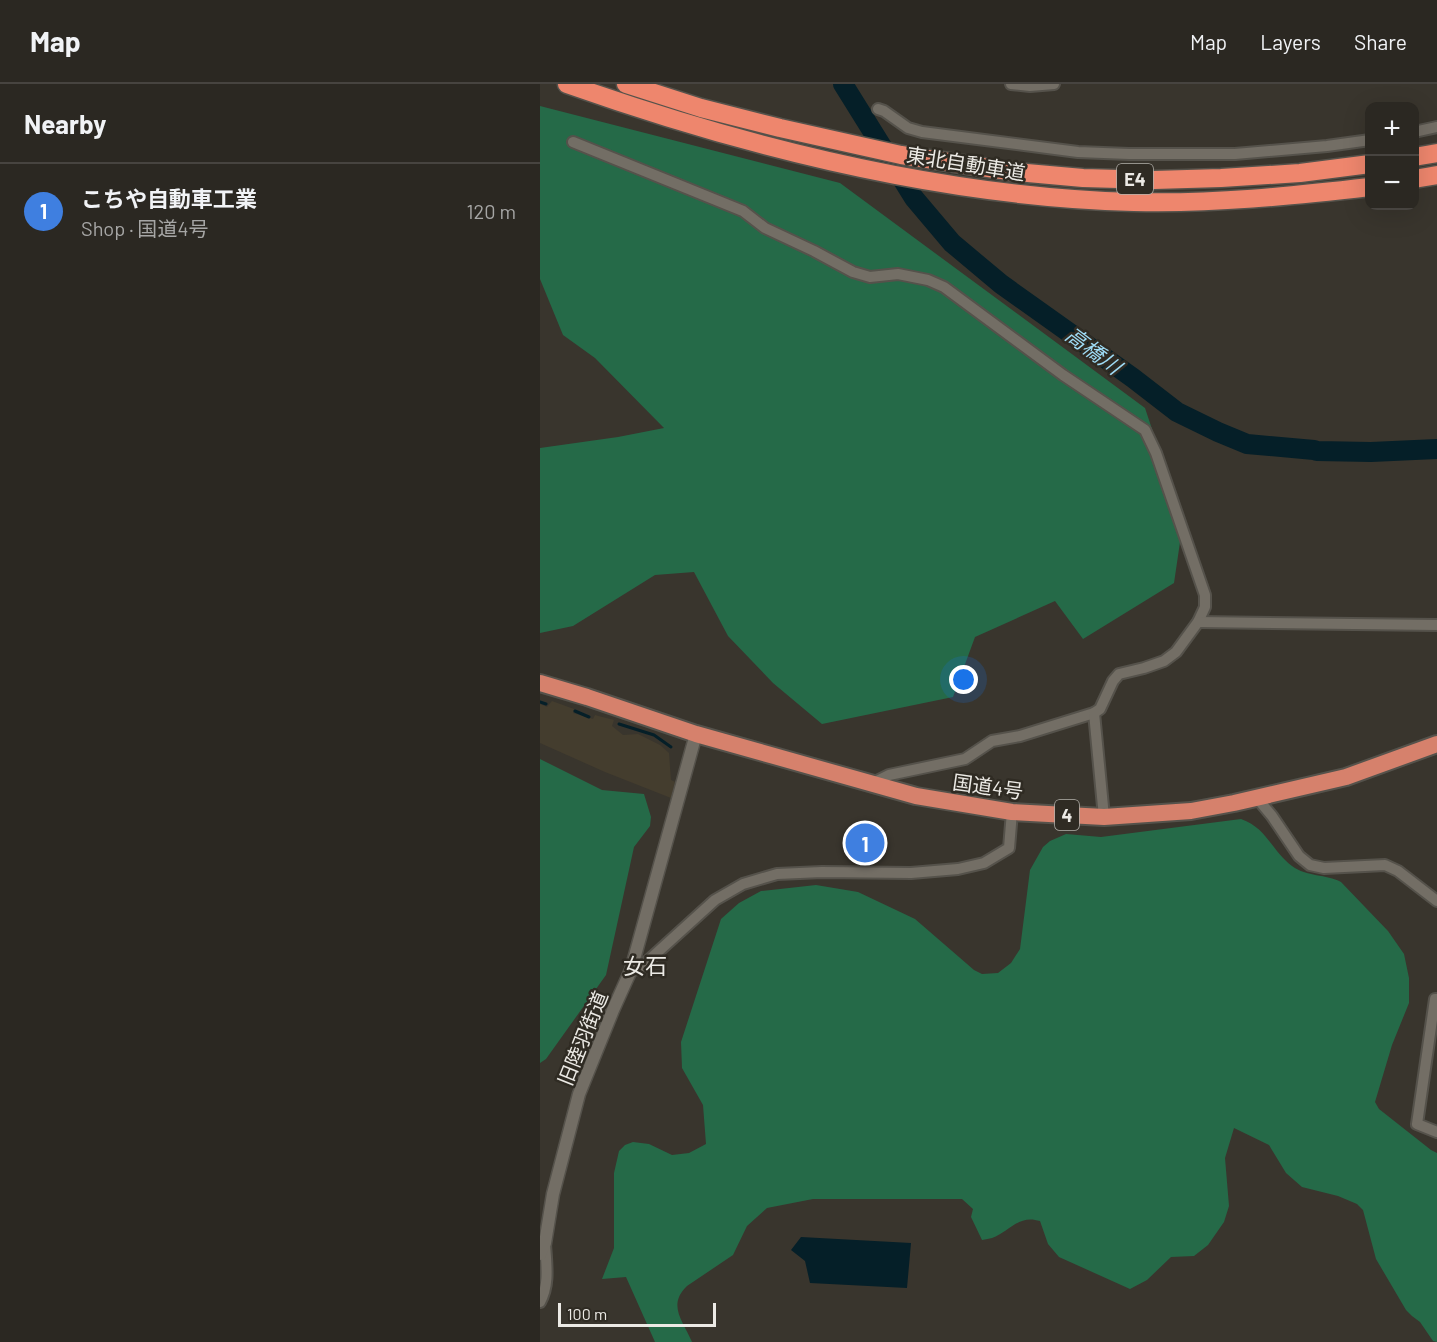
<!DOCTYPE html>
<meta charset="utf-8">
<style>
body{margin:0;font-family:Barlow,"Noto Sans JP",sans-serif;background:#37342f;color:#f1f3f6}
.controls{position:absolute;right:18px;top:18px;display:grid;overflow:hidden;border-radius:12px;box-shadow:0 6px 24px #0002}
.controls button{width:54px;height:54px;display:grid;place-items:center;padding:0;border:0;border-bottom:2px solid #474440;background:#2b2822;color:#f1f3f6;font:30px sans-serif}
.scale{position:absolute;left:18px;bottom:15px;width:158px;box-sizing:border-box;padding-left:6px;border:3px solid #eceae5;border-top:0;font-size:16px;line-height:21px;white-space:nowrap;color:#eceae5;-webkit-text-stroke:4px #2f2b23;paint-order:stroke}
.you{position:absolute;left:424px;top:596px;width:21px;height:21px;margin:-15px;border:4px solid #fff;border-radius:50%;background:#1a73e8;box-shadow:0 0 0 9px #1a73e833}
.badge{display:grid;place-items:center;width:39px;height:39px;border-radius:50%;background:#bca0f2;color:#fff;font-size:20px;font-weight:700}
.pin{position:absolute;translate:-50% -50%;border:3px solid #fff;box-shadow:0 2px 6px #0006}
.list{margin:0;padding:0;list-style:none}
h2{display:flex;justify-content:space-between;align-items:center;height:78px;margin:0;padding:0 24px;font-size:26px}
h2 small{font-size:20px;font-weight:400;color:#a6a6a5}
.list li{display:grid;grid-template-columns:39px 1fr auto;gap:18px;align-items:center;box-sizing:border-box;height:96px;padding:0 24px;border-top:2px solid #474440}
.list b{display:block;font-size:22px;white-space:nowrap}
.list p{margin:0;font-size:20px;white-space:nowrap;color:#a6a6a5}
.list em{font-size:20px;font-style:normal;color:#a6a6a5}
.map{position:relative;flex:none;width:897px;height:1258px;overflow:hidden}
header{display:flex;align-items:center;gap:36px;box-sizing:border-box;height:84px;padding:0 30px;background:#2b2822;border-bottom:2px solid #474440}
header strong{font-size:28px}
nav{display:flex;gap:33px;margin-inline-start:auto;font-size:21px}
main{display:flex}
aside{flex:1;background:#2b2822}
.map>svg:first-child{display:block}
.built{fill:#443d2e}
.forest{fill:#256a48}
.water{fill:#051f28}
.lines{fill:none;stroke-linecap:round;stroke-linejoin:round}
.stream{stroke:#051f28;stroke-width:3}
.river{stroke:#051f28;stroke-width:20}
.minor-casing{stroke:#55524b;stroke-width:14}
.tertiary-casing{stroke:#55524b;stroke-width:15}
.trunk-casing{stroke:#55524b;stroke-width:20}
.motorway-casing{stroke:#55524b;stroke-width:21}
.minor{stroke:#736e65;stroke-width:10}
.tertiary{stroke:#736e65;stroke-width:12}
.trunk{stroke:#d6816c;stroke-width:16}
.motorway{stroke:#ee866d;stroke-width:18}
.labels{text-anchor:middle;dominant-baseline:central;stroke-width:5;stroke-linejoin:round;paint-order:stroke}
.shield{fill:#2f2b23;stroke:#b3b1ab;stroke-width:1.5}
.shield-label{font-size:18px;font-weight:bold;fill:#eceae5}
.street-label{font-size:20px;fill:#eceae5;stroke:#2f2b23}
.water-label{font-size:21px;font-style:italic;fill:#9edbf5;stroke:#2f2b23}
.quarter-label{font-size:22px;fill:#eceae5;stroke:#2f2b23}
</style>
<header>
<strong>Map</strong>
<nav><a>Map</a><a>Layers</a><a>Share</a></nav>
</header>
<main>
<aside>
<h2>Nearby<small></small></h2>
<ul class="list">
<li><span class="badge" style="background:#3f7fe0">1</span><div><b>こちや自動車工業</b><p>Shop · 国道4号</p></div><em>120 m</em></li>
</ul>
</aside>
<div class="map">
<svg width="897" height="1258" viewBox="0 0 897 1258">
<rect width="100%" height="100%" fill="#39352d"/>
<path class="built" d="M12 617 34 625 33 629 53 635 55 631 74 636 72 642 83 651 98 650 120 661 129 669 131 696 135 698 131 714 65 688 0 659V620L7 623Z"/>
<g class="forest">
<path d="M0 22 300 99 605 324 643 438 634 499 543 555 515 517 435 553 413 613 282 640 233 599 188 552 154 488 115 491 33 542 0 549V364L78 353 124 344 55 274 23 251 0 195Z"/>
<path d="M0 675 62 706 104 710 111 733 110 742 94 763 66 891 6 975 0 979Z"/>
<path d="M701 735C727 744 731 766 752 782 767 793 786 790 801 798L848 847 864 870 869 894V919L852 961 835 1018 839 1025 891 1066 897 1069V1258L893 1257 880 1238 872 1232 866 1226 836 1175 823 1126 817 1120 798 1112 762 1103 746 1089 729 1061 694 1044 685 1074 689 1122 684 1138 668 1161 654 1172 631 1173 607 1196 590 1205 519 1173 508 1160 500 1137C478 1130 470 1148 452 1154 449 1155 446 1155 442 1156L431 1133 433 1125 422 1115H273L227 1124 207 1142 193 1171 147 1202C127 1221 143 1237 152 1258H115L86 1193 62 1195 74 1164V1089L79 1067 85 1061 93 1058 109 1060 132 1071 149 1069 166 1060 163 1021 142 984 141 958 181 835 199 819 221 807 276 801 318 808 375 835 434 886 442 890 458 889 471 879 480 865 490 786 503 763 510 757 526 750 561 753Z"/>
</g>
<path class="water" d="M261 1153 371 1159 367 1204 270 1199 265 1177 251 1166Z"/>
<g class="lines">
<g class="stream">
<path d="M0 618 6 620"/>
<path d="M35 627 49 633"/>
<path d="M79 640 114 651 131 663"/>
</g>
<path class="river" d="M303 0 374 114 412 159 461 200 593 294 637 328 678 348 707 360 774 366 777 367 831 368 897 365"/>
<defs>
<g id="minor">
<path d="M471 0 490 2 514 0"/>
<path d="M338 25 344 27 368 44 382 48 538 68 589 70H695L787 62 830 56"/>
<path d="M874 48 897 43"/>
<path d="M33 58 203 127 225 144 274 167 313 188 330 193 358 190 388 196 404 203 523 291 605 346 616 369 665 511V523L658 538 636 568 624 577 604 584 579 590 573 597 560 625 554 629 480 652 452 657 425 675 349 691 333 699"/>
<path d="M658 538 897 541"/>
<path d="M554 629 564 733"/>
<path d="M717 714 732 732 759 772 770 781 784 784 845 781 858 787 897 817"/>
<path d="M91 886 99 885 175 816 203 800 237 790 282 788 371 789 418 785 444 779 469 764 472 728"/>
<path d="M897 915H895L877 1040 897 1048"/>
<path d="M0 1218C10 1200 6 1179 5 1159"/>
</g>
<path id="tertiary" d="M0 1170 5 1159 13 1110 39 1010 73 926 91 886 156 650"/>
<path id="trunk" d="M0 599 47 613 156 650 376 712 472 728 564 733 651 727 694 719 806 693 897 660"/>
<g id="motorway">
<path d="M27 0C208 64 402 113 594 118 673 120 751 112 830 103"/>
<path d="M86 0 161 24 240 44 361 71 475 88 543 94 614 96 681 94 760 89 830 80"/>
<path d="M874 73 897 69"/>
<path d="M874 95 897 91"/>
</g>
</defs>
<use href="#minor" class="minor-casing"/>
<use href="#tertiary" class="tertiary-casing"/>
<use href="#trunk" class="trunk-casing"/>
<use href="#motorway" class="motorway-casing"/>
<use href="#minor" class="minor"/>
<use href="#tertiary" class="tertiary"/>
<use href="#trunk" class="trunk"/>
<use href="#motorway" class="motorway"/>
</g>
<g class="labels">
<g class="shield">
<rect x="577" y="80" width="36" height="30" rx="4.5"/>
<rect x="515" y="716" width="24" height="30" rx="4.5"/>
</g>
<g class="shield-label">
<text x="595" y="95">E4</text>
<text x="527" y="731">4</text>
</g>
<g class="street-label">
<text transform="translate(426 79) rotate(9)">東北自動車道</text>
<text transform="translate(448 702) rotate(8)">国道4号</text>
<text transform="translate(42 954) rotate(-68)">旧陸羽街道</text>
</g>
<g class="water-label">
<text transform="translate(554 266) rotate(37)">高橋川</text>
</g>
<g class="quarter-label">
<text x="105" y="881">女石</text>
</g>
</g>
</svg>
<div class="controls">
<button>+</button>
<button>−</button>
</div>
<div class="scale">100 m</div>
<div class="you"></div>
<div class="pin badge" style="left:325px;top:759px;background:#3f7fe0">1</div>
</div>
</main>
